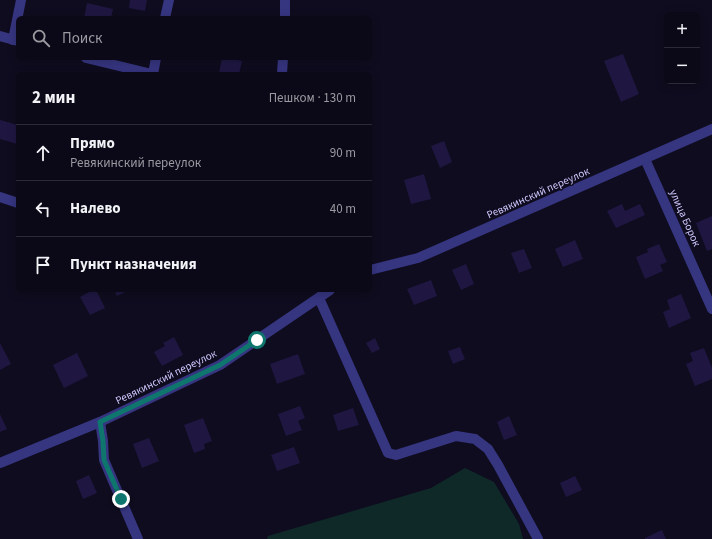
<!DOCTYPE html>
<html lang="ru">
<meta charset="utf-8">
<style>
body{margin:0;font-family:"Source Sans 3",sans-serif;background:#141220;color:#f1f3f6}
.controls{position:absolute;right:12px;top:12px;display:grid;overflow:hidden;border-radius:6px;box-shadow:0 2px 10px #0003}
.controls button{width:36px;height:36px;display:grid;place-items:center;padding:0;border:0;border-bottom:1px solid #2b2a36;background:#0b0917;color:#f1f3f6;font:20px sans-serif}
.stop{position:absolute;width:12px;height:12px;margin:-9px;border:3px solid #0f766e;border-radius:50%;background:#fff}
.stop.end{background:#0f766e;border-color:#fff;box-shadow:0 1px 4px #0008}
.list{margin:0;padding:0;list-style:none}
h2{display:flex;justify-content:space-between;align-items:center;height:52px;margin:0;padding:0 16px;font-size:17px}
h2 small{font-size:13px;font-weight:400;color:#9a9aa1}
.list li{display:grid;grid-template-columns:26px 1fr auto;gap:12px;align-items:center;box-sizing:border-box;height:56px;padding:0 16px;border-top:1px solid #2b2a36}
.list b{display:block;font-size:15px;white-space:nowrap}
.list p{margin:0;font-size:13px;white-space:nowrap;color:#9a9aa1}
.list em{font-size:13px;font-style:normal;color:#9a9aa1}
.icon{flex:none;width:22px;height:22px;fill:none;stroke:currentColor;stroke-width:2;stroke-linecap:round;stroke-linejoin:round}
.map{position:relative;flex:none;width:712px;height:539px;overflow:hidden}
.search{position:absolute;background:#0b0917;box-shadow:0 2px 10px #0003;left:16px;top:16px;width:356px;height:44px;display:flex;align-items:center;gap:10px;box-sizing:border-box;padding:0 14px;border-radius:6px;color:#9a9aa1;font-size:15px}
.panel{position:absolute;background:#0b0917;box-shadow:0 2px 10px #0003;left:16px;top:72px;width:356px;height:220px;border-radius:6px}
.map>svg:first-child{display:block}
.green{fill:#0f2928}
.building{fill:#1f1741}
.lines{fill:none;stroke-linecap:round;stroke-linejoin:round}
.minor{stroke:#363580;stroke-width:10}
.route{stroke:#0f766e;stroke-width:5}
.labels{text-anchor:middle;dominant-baseline:central;stroke-width:3;stroke-linejoin:round;paint-order:stroke}
.street-label{font-size:11px;fill:#cfcaff;stroke:#0f0c1f}
</style>
<div class="map">
<svg width="712" height="539" viewBox="0 0 712 539">
<rect width="100%" height="100%" fill="#0f0c1f"/>
<path class="green" d="M465 468 494 482 519 524 523 539H267L268 536 431 488Z"/>
<g class="building">
<path d="M130 0H147L145 11 129 8Z"/>
<path d="M87 3 113 9 111 18H84Z"/>
<path d="M623 54 639 94 621 102 604 61Z"/>
<path d="M222 58H228L242 61 239 74H224L219 73Z"/>
<path d="M0 120 18 125V139L17 144 0 139Z"/>
<path d="M444 141 452 162 440 168 431 146Z"/>
<path d="M424 174 431 199 411 204 404 180Z"/>
<path d="M622 204 625 211 640 204 645 215 616 228 607 211Z"/>
<path d="M712 216V249L707 251 696 223Z"/>
<path d="M575 240 583 259 563 267 555 249Z"/>
<path d="M659 244 667 262 660 265 663 271 645 279 636 257 648 252 647 249Z"/>
<path d="M524 249 532 268 519 273 511 253Z"/>
<path d="M466 264 474 284 461 290 452 270Z"/>
<path d="M431 280 437 296 414 305 407 289Z"/>
<path d="M93 290H96L105 308 90 315 80 297Z"/>
<path d="M114 290H129L117 296Z"/>
<path d="M681 294 691 318 669 328 663 312 670 309 667 300Z"/>
<path d="M174 337 183 355 162 366 154 352 165 346 163 343Z"/>
<path d="M375 338 380 349 372 353 366 343Z"/>
<path d="M0 343 11 364 0 370Z"/>
<path d="M460 347 465 359 453 364 448 351Z"/>
<path d="M704 348 712 368V379L695 386 686 364 693 361 690 353Z"/>
<path d="M77 353 88 376 64 388 53 365Z"/>
<path d="M298 354 305 374 277 384 270 364Z"/>
<path d="M300 406 305 418 298 421 302 430 286 436 278 414Z"/>
<path d="M353 408 359 425 338 431 333 415Z"/>
<path d="M0 414 7 429 0 432Z"/>
<path d="M509 416 517 435 504 440 497 422Z"/>
<path d="M203 418 212 441 204 444 205 449 194 453 184 425Z"/>
<path d="M149 438 159 461 142 468 133 444Z"/>
<path d="M294 447 300 463 277 471 271 455Z"/>
<path d="M89 475 97 493 83 499 76 481Z"/>
<path d="M575 476 582 490 566 497 560 483Z"/>
<path d="M662 530 666 539H645V538Z"/>
</g>
<g class="lines">
<g class="minor">
<path d="M165 18 169 0"/>
<path d="M285 18V0"/>
<path d="M0 36 18 41"/>
<path d="M13 40 21 0"/>
<path d="M86 58 152 74"/>
<path d="M153 74 156 58"/>
<path d="M282 74 283 58"/>
<path d="M645 159 712 309"/>
<path d="M0 197 18 203"/>
<path d="M370 270 418 258 712 129"/>
<path d="M319 298 388 453 396 455 456 436 475 439 488 449 498 465 538 539"/>
<path d="M100 422 103 441 104 460 138 539"/>
<path d="M0 463 100 422 220 365 330 290"/>
</g>
</g>
<g class="lines">
<path class="route" d="M121 499 104 460 103 441 100 422 220 365 257 340"/>
</g>
<g class="labels">
<g class="street-label">
<text transform="translate(538 193) rotate(-24)">Ревякинский переулок</text>
<text transform="translate(685 218) rotate(66)">улица Борок</text>
<text transform="translate(166 377) rotate(-26)">Ревякинский переулок</text>
</g>
</g>
</svg>
<div class="controls">
<button>+</button>
<button>−</button>
</div>
<div class="stop" style="left:257px;top:340px"></div>
<div class="stop end" style="left:121px;top:499px"></div>
<div class="search"><svg class="icon" aria-label="search" viewBox="0 0 24 24"><circle cx="10" cy="10" r="6"/><path d="M15 15l6 6"/></svg>Поиск</div>
<section class="panel">
<h2>2 мин<small>Пешком · 130 m</small></h2>
<ul class="list">
<li><svg class="icon" aria-label="ahead" viewBox="0 0 24 24"><path d="M12 20V5M6 11l6-6 6 6"/></svg><div><b>Прямо</b><p>Ревякинский переулок</p></div><em>90 m</em></li>
<li><svg class="icon" aria-label="left" viewBox="0 0 24 24"><path d="M17 20v-9H6M10 6l-5 5 5 5"/></svg><div><b>Налево</b></div><em>40 m</em></li>
<li><svg class="icon" aria-label="arrive" viewBox="0 0 24 24"><path d="M6 21V4h12l-3 4 3 4H6"/></svg><div><b>Пункт назначения</b></div></li>
</ul>
</section>
</div>
